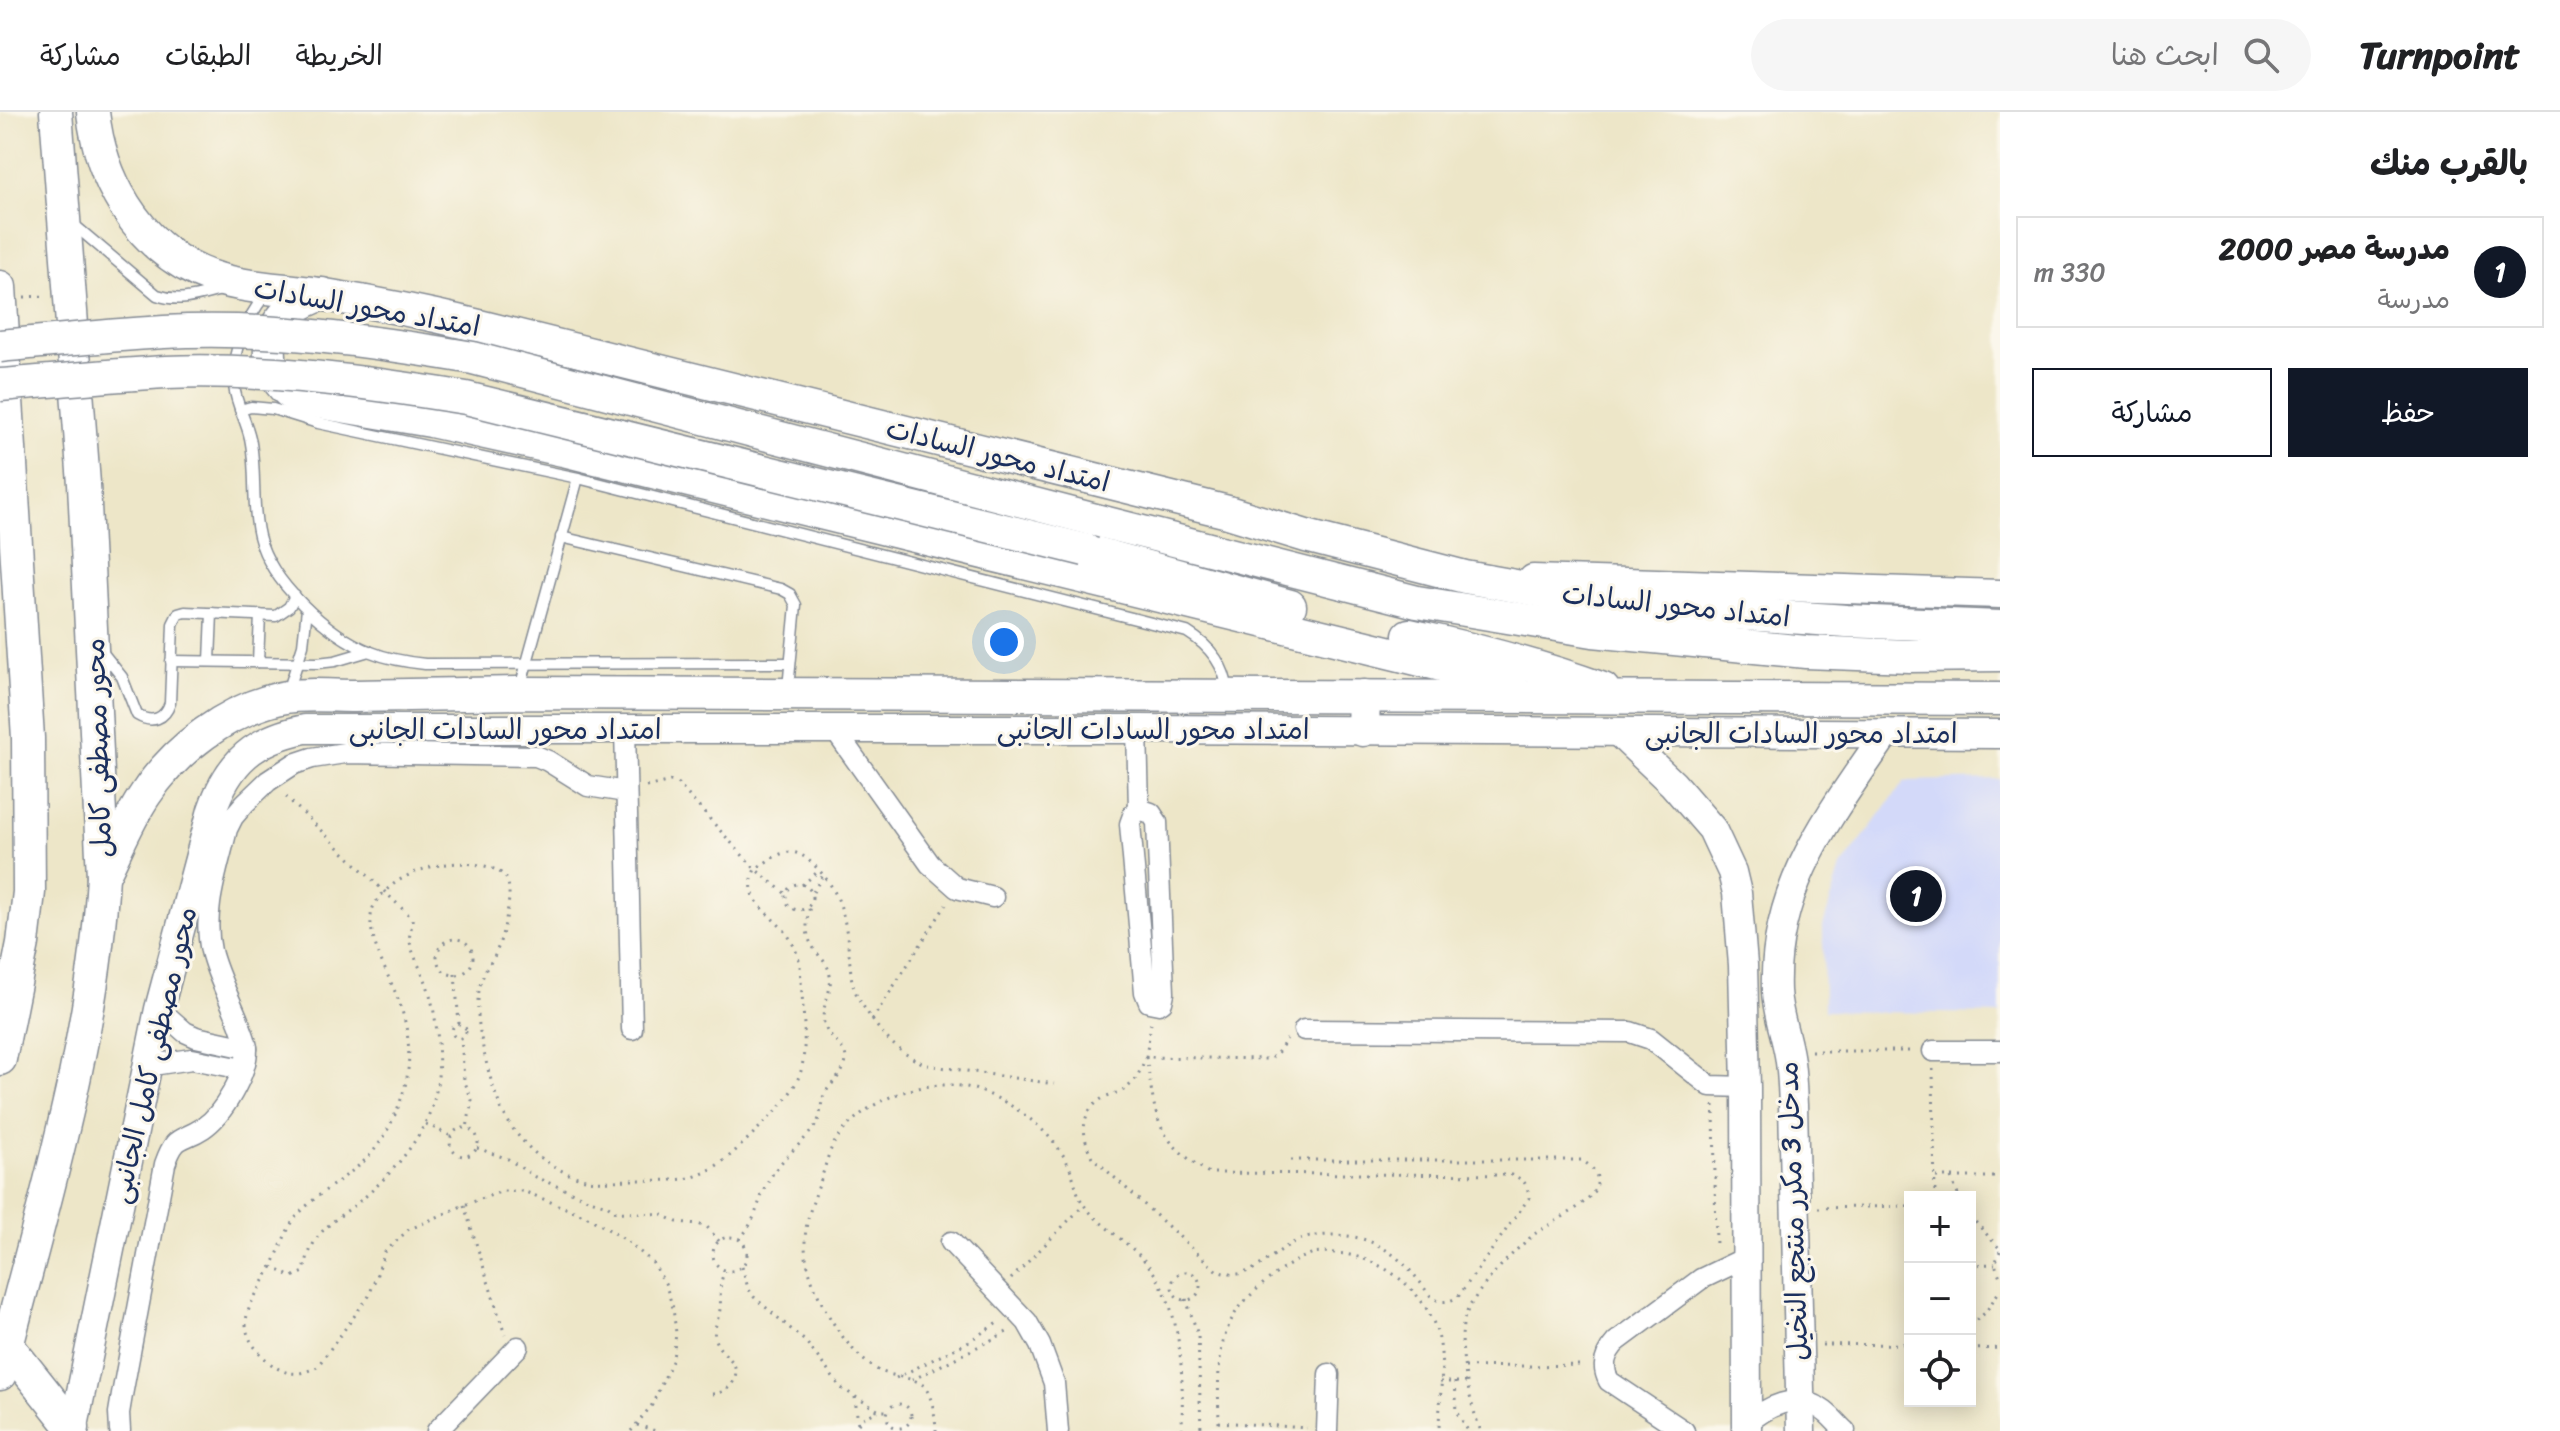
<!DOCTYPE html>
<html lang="ar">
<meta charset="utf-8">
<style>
body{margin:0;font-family:Sriracha,"Playpen Sans Arabic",sans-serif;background:#f6f6f6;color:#202124;direction:rtl}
.controls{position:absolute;right:24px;bottom:24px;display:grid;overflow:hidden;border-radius:0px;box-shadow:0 4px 20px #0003}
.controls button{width:72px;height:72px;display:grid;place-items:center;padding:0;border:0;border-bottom:2px solid #e0e0e0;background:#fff;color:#202124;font:40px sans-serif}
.you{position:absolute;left:1004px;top:530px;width:28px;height:28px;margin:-20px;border:6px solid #fff;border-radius:50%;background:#1a73e8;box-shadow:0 0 0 12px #1a73e833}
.badge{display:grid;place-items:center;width:52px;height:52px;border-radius:50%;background:#111827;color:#fff;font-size:26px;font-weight:700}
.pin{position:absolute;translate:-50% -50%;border:4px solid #fff;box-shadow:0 2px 8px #0006}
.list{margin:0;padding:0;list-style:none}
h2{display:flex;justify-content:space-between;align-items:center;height:104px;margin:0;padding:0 32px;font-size:34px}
h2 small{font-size:26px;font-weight:400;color:#757577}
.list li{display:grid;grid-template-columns:52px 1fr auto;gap:24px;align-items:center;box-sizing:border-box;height:112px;margin:0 16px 16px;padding:0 16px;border:2px solid #e0e0e0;border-radius:0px}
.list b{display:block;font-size:30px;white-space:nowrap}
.list p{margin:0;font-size:26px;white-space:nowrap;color:#757577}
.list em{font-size:26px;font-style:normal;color:#757577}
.actions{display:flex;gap:16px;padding:24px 32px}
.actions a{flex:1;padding:18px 0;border:2px solid #111827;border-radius:0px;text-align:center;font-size:28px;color:#111827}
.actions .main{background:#111827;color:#fff}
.icon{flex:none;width:44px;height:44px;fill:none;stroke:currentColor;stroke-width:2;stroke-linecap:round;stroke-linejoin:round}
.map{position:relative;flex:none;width:2000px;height:1319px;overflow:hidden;direction:ltr}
header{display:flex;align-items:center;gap:48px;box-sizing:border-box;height:112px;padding:0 40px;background:#fff;border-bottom:2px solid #e0e0e0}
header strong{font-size:38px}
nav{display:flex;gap:44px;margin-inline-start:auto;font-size:28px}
.search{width:560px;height:72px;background:#f6f6f6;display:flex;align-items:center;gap:20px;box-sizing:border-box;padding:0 28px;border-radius:44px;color:#757577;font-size:30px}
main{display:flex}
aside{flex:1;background:#fff}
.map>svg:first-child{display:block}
.built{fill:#d3d9f9}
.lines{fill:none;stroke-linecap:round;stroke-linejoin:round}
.lane-casing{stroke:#848a93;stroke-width:13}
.street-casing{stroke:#848a93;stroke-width:23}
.secondary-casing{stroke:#848a93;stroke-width:31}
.primary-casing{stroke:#848a93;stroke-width:35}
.path{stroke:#848a93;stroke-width:3;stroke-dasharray:2 6;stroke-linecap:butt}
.lane{stroke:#fff;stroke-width:10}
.street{stroke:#fff;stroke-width:20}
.secondary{stroke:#fff;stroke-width:28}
.primary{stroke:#fff;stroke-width:32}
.primary-bridge-casing{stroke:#848a93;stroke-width:35;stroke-linecap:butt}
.primary-bridge{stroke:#fff;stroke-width:32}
.labels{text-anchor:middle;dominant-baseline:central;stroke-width:6;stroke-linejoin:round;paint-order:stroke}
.street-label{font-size:28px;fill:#1b2f5e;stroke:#fbf7ec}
</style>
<header>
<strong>Turnpoint</strong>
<div class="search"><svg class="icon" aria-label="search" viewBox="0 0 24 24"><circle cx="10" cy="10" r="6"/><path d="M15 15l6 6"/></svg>ابحث هنا</div>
<nav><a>الخريطة</a><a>الطبقات</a><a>مشاركة</a></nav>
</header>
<main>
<aside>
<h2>بالقرب منك<small></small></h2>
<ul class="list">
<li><span class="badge">1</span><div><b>مدرسة مصر 2000</b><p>مدرسة</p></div><em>330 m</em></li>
</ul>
<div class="actions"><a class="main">حفظ</a><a>مشاركة</a></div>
</aside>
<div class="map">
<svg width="2000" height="1319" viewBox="0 0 2000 1319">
<rect width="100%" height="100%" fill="#fbf7ec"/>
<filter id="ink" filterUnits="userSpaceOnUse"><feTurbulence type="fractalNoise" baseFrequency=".0125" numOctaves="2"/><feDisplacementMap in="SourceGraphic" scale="16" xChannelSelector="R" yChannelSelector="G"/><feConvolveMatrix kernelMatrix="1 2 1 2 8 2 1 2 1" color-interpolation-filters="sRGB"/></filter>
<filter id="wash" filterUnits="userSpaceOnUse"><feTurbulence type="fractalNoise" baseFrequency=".006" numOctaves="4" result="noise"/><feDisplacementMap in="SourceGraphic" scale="32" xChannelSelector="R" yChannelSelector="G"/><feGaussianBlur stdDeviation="1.8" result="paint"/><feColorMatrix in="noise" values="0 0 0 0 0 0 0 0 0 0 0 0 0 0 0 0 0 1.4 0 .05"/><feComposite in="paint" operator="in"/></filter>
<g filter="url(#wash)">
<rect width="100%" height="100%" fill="#ede6c8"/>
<path class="built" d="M2000 667V902L1824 899 1823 814 1841 755 1905 669Z"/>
</g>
<g filter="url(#ink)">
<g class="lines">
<defs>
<g id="lane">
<path d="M73 112 157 183C180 191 198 184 221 178"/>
<path d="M265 183C247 206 229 243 234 274 236 292 246 308 250 326 257 358 251 392 259 424 270 470 328 523 371 540 388 547 406 550 425 552L790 551"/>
<path d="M240 298 251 295 273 297 318 311 578 366 1187 520C1210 534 1225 553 1228 580"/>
<path d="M561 425 781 477 790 482 796 493 788 576"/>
<path d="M99 536 122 565 137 603C152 612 165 607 170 591L173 512 178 502 185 500 276 504 289 495 295 484"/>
<path d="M171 549 317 551 335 549 369 539"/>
<path d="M210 549 212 501"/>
<path d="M258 550 260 503"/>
<path d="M520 576 578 366"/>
<path d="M288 580 303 533 307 497"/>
</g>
<g id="street">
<path d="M625 616 632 917"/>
<path d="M834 617 930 752 957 776 993 785"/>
<path d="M1137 617 1139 697"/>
<path d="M1139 697 1151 701 1157 710 1164 881 1162 890 1159 892 1149 890 1145 880 1130 712 1134 701Z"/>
<path d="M159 897 185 920 196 925 247 936"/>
<path d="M1304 918 1630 920 1651 927 1710 974 1746 975"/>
<path d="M1933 939H2000"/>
<path d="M146 954 192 947 243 957"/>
<path d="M951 1130 1027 1210 1040 1233 1054 1271 1058 1319"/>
<path d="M1746 1313C1765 1295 1797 1279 1821 1297 1830 1302 1837 1312 1845 1319"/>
<path d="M120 1319 119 1301 122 1283 165 1052C176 1021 180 1031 203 1016 223 1003 247 961 247 937 247 930 242 920 240 913 231 889 217 864 211 839 202 799 218 756 227 717L233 705 245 691 268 669 294 652 312 646 345 641 536 644 548 649 588 674 626 680"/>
<path d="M437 1319 518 1235"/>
<path d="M1327 1319 1329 1262"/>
<path d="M1684 1319 1609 1269C1601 1254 1605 1242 1616 1230L1701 1167 1745 1146"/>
</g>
<g id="secondary">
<path d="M1533 467 2000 482"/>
<path d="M1618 620 1673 672 1712 717 1732 760 1737 781 1743 853 1746 975 1747 1319"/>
<path d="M73 1319 159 897 212 698C229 649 255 627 305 617H1137L2000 622"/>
<path d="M1801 1319 1793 993C1792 975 1792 956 1788 938 1784 918 1777 899 1776 879 1772 774 1831 702 1886 621"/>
</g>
<g id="primary">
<path d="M93 0C100 66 136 131 199 160 237 177 284 176 325 183 375 191 425 201 475 213L1228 400 1306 424 1465 465 1626 494 1847 509 2000 515"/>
<path d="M0 175 28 626 29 780 23 831 0 947"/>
<path d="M322 182C311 187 297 192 288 200 259 226 266 271 300 287L431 309 563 338 1445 554 1514 578"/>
<path d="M1103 410 1417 490 1593 519 1806 540 1909 544 2000 543"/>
<path d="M1085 438 1290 494"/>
<path d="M1409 523C1475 537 1540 554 1603 577"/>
<path d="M1363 618 1364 584"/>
<path d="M103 764C117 737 128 708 145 683 175 637 227 598 281 586 304 581 331 584 354 584 409 583 464 582 518 581L2000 587"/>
<path d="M7 1233 73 1316"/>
<path d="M0 1262C41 1098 94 933 103 764L84 372 56 0"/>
</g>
</defs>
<use href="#lane" class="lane-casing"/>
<use href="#street" class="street-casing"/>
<use href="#secondary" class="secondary-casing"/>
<use href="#primary" class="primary-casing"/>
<g class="path">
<path d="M24 185 45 184"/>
<path d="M646 675 671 669 678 672 755 757 786 782"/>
<circle cx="799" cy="785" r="13"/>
<path d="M802 773 820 758"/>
<path d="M813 780 823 763"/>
<circle cx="455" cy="845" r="18"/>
<path d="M455 862 459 912"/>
<path d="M872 908 946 793"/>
<path d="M1151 911 1146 945 1267 947 1275 944 1287 927"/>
<circle cx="459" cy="919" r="7"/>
<path d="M461 925 464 968 472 988 467 1016"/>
<path d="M1811 939H1915"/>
<path d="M1146 945C1157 1008 1152 1024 1209 1061L1511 1063C1524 1067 1528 1072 1529 1086L1458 1185C1450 1189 1443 1192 1435 1187 1427 1183 1425 1175 1419 1169 1403 1148 1381 1130 1354 1125 1337 1122 1316 1122 1299 1128 1268 1141 1253 1172 1217 1159L1092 1045C1080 1021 1080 997 1107 984 1115 981 1124 980 1130 973 1138 966 1142 954 1146 945Z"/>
<path d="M1933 957 1935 1085"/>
<path d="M1714 993 1716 1137"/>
<path d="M426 1012 451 1024"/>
<circle cx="464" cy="1030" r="14"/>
<path d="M477 1036 508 1047 535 1065 590 1088 607 1093 616 1100 661 1102 677 1110 698 1112 707 1115 719 1129"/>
<path d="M1291 1048H1581C1592 1054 1602 1064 1595 1077 1586 1095 1552 1110 1536 1121 1515 1137 1473 1180 1465 1205 1456 1229 1470 1295 1481 1319"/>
<path d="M1936 1065H2000"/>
<path d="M1951 1066 1959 1085"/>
<path d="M464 1093 505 1223"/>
<path d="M1818 1096 1910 1094"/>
<path d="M1970 1104 2000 1137"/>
<circle cx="730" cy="1142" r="17"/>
<path d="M739 1127C757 1110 757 1088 769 1068 783 1044 797 1037 813 1017 823 1005 819 995 824 983 830 971 846 961 846 947 846 935 831 928 826 917 817 897 833 883 830 864 829 852 821 847 815 838 804 824 806 807 811 791"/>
<path d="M2000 1139 1995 1152 2000 1165"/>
<path d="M1970 1153 1995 1152"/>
<path d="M272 1155 292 1165 304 1160C312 1115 336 1110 367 1083 396 1057 426 1022 435 984 443 951 437 901 426 870 421 857 413 844 410 830 408 822 413 815 412 806L283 682"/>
<path d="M742 1155 748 1176 754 1185 806 1230 841 1276 879 1299H888"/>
<circle cx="1186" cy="1174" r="14"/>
<path d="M1011 1167 1084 1093"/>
<path d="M1186 1187 1198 1223 1201 1319"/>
<path d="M1970 1213 1985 1201 2000 1178"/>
<path d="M1822 1233 1910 1232"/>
<path d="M1970 1237 2000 1236"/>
<path d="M1465 1255 1584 1253"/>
<path d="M896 1266 966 1231 999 1210"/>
<path d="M912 1268 1009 1219"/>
<path d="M1440 1270H1467"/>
<path d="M1455 1270 1457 1299 1468 1319"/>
<path d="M712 1282C721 1281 729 1278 733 1270 744 1248 719 1244 715 1227 713 1218 717 1211 719 1202 722 1192 719 1181 721 1171 722 1165 723 1164 725 1159"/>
<path d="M855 1285 858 1312 855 1319"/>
<circle cx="899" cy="1304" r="12"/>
<path d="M1219 1310 1307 1316"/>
<path d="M858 1312 863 1306 878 1299"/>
<path d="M637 1313 656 1319"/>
<path d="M631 1319 652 1293 673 1247 676 1221 673 1196 665 1171 652 1150 626 1128 586 1104 523 1079H503L464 1093 408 1118 385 1140 369 1184 317 1255C299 1264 286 1264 270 1251 227 1214 251 1194 271 1156 280 1139 285 1118 297 1104 317 1080 351 1064 370 1043 388 1023 402 991 407 965 411 941 408 915 400 893 392 866 358 816 376 790 397 759 446 746 480 753 490 755 500 758 506 766 515 780 502 828 495 843 492 850 486 855 484 862 476 879 477 902 480 920 484 944 493 982 505 1004 523 1037 558 1065 597 1069 609 1070 621 1068 633 1068 650 1068 668 1069 684 1067 716 1062 739 1035 761 1014 777 999 792 982 800 962 809 937 801 881 800 852 797 840 792 827 783 817 765 798 743 786 755 757 782 740 792 730 817 756 845 785 846 814 850 852 851 859 851 869 854 876 857 885 863 894 869 903 885 927 900 942 927 953L1054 972"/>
<path d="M936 1319C936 1308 932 1281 923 1273 914 1265 891 1265 878 1258 843 1239 804 1171 805 1131 805 1110 812 1092 819 1073 824 1060 827 1044 833 1033 859 989 923 964 971 976 992 982 1014 994 1030 1007 1047 1021 1063 1038 1071 1059 1075 1069 1077 1084 1084 1093 1095 1109 1127 1130 1142 1146 1184 1191 1183 1262 1182 1319"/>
<path d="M1219 1319C1219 1281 1214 1239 1233 1205 1246 1182 1288 1149 1314 1141 1323 1139 1335 1141 1345 1142 1389 1150 1428 1182 1439 1227 1445 1256 1439 1289 1439 1319"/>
</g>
<use href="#lane" class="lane"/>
<use href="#street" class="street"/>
<use href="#secondary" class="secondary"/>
<use href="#primary" class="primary"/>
<defs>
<g id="primary-bridge">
<path d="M0 234C55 229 109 223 164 220 267 214 372 229 473 246L1103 410"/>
<path d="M0 273C55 269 110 263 166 260 266 256 367 270 466 286L1085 438"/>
</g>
</defs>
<use href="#primary-bridge" class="primary-bridge-casing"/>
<use href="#primary-bridge" class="primary-bridge"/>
</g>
</g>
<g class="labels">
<g class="street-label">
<text transform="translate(367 195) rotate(10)">امتداد محور السادات</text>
<text transform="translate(998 343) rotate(14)">امتداد محور السادات</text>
<text transform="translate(1676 493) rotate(6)">امتداد محور السادات</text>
<text x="505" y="617">امتداد محور السادات الجانبى</text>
<text x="1153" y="617">امتداد محور السادات الجانبى</text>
<text x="1801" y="621">امتداد محور السادات الجانبى</text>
<text transform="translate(98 636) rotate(-92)">محور مصطفى كامل</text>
<text transform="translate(153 943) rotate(-77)">محور مصطفى كامل الجانبى</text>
<text transform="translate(1793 1099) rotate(-92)">مدخل 3 مكرر منتجع النخيل</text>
</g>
</g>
</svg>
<div class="controls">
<button>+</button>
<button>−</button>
<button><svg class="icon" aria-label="locate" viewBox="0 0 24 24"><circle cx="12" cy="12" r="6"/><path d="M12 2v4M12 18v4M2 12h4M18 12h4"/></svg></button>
</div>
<div class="you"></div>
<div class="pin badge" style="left:1916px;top:784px">1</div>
</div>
</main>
